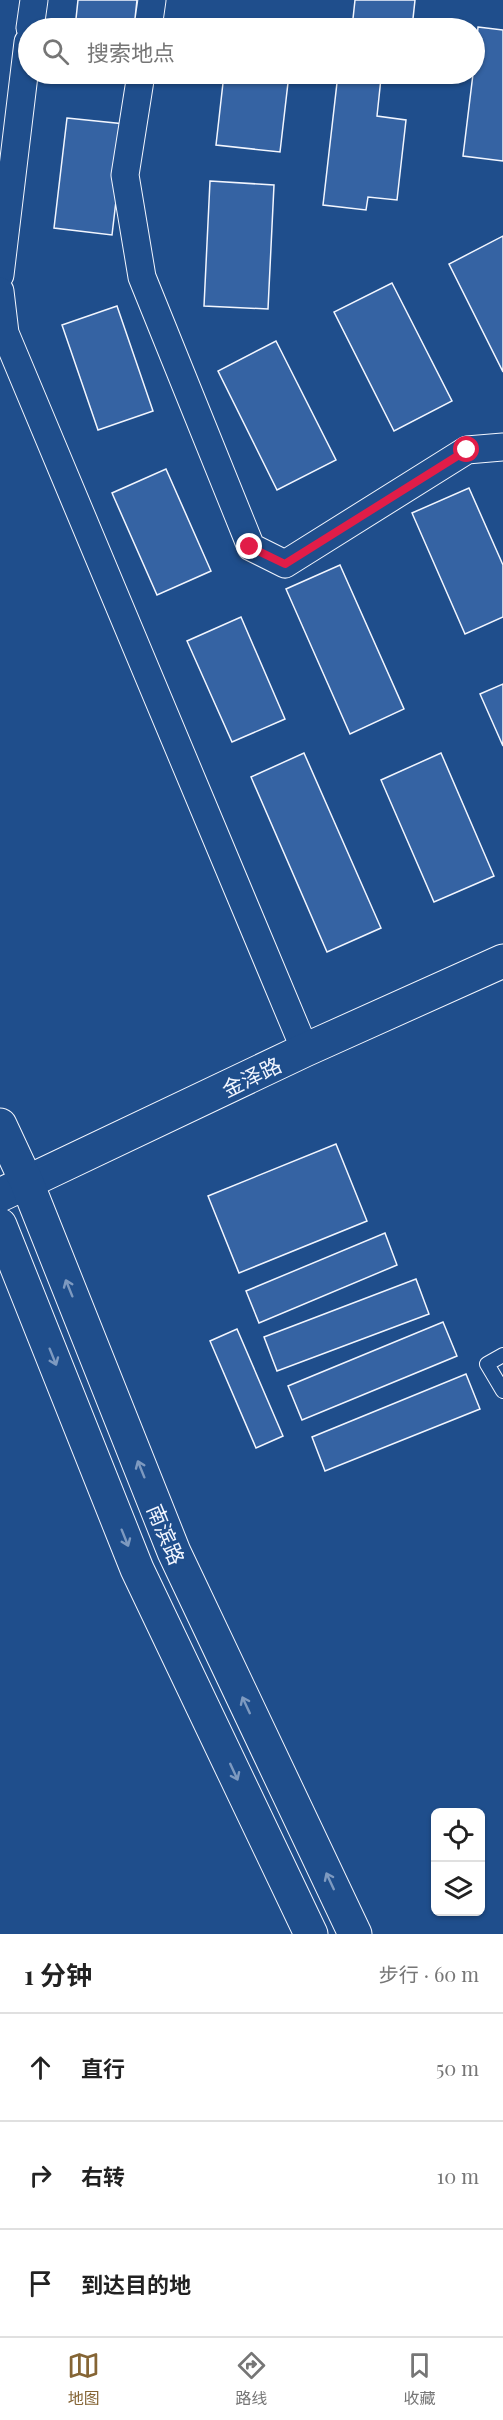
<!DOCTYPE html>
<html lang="zh">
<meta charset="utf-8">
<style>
body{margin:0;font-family:"Playfair Display","Noto Sans SC",serif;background:#f6f6f6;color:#222}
.controls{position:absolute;right:18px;bottom:18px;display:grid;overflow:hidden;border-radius:9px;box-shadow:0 2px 4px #0004}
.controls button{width:54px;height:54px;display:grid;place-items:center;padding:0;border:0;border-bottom:2px solid #e0e0e0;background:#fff;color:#222;font:30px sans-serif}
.stop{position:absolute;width:18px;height:18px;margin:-14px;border:4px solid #e11d48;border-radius:50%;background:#fff}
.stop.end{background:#e11d48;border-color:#fff;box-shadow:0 2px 6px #0008}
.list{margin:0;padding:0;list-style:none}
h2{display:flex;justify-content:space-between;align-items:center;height:78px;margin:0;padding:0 24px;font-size:26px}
h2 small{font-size:20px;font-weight:400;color:#767676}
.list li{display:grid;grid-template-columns:39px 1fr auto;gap:18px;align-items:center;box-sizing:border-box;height:108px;padding:0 24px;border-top:2px solid #e0e0e0}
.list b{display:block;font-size:22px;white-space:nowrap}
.list em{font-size:20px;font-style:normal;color:#767676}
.icon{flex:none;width:33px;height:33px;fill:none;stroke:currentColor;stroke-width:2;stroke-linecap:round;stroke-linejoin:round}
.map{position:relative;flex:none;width:503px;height:1934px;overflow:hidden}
.search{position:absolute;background:#fff;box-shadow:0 2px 4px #0004;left:18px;right:18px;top:18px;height:66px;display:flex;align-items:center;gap:15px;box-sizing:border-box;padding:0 21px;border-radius:33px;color:#767676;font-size:22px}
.sheet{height:402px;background:#fff}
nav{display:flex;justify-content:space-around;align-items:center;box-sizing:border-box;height:84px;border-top:2px solid #e0e0e0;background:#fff;font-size:16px;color:#767676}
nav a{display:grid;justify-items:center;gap:3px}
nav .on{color:#856535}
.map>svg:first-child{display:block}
.building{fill:#3563a3;stroke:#f2f6ff;stroke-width:1.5}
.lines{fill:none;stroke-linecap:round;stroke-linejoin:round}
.service-casing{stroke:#f2f6ff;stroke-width:16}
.minor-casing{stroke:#f2f6ff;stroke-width:29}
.tertiary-casing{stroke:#f2f6ff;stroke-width:35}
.primary-casing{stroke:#f2f6ff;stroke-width:35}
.service{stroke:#1f4e8c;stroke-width:14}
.minor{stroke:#1f4e8c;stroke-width:27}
.tertiary{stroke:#1f4e8c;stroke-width:33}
.primary{stroke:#1f4e8c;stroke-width:33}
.oneway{stroke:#7e9ac0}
.route{stroke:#e11d48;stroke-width:8}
.labels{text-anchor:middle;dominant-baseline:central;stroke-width:4.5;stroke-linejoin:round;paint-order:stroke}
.street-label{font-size:21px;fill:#f2f6ff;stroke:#1f4e8c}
</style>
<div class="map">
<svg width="503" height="1934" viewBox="0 0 503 1934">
<rect width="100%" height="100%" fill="#1f4e8c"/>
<g class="building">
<path d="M78 0H137L134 28H75Z"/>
<path d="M355 0H415L412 28H352Z"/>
<path d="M230 22 294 28H229Z"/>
<path d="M478 27 503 30V161L463 156 473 74H474Z"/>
<path d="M70 74H129L128 83 70 76Z"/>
<path d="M224 74H289L280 152 216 145Z"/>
<path d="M338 74 381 78 377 116 406 120 397 200 368 197 366 210 323 205Z"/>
<path d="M67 118 125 124 112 235 54 228Z"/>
<path d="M210 181 274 185 268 309 204 306Z"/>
<path d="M503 236V372L449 264Z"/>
<path d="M392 283 452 401 394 431 334 312Z"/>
<path d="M117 306 153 411 98 430 62 325Z"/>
<path d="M276 341 336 460 277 490 218 371Z"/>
<path d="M166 469 211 571 157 595 112 493Z"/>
<path d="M469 488 503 565V617L465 634 412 513Z"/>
<path d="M340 565 404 709 350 734 286 589Z"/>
<path d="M241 617 285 719 232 742 187 641Z"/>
<path d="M503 684V746L480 694Z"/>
<path d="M304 753 381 928 327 952 251 777Z"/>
<path d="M441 753 494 876 434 902 381 780Z"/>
<path d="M336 1144 367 1221 239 1273 208 1196Z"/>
<path d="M385 1233 397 1265 259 1323 246 1291Z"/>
<path d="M416 1279 429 1314 277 1371 264 1337Z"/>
<path d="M443 1322 457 1356 302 1420 288 1386Z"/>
<path d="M237 1329 283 1436 256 1448 210 1341Z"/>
<path d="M466 1374 480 1409 325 1471 312 1437Z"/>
</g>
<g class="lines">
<defs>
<path id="service" d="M503 1355 487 1364 503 1391"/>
<g id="minor">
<path d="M30 28 34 0"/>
<path d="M148 28 152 0"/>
<path d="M141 74 125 175 142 277 251 547 285 564 467 450 503 447"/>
<path d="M0 275 28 42"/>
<path d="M0 291 5 333 305 1050"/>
</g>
<path id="tertiary" d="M0 1195 305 1050 503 961"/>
<g id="primary">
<path d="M0 1125 27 1183 174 1552 355 1934"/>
<path d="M0 1225 137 1569 311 1934"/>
</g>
</defs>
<use href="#service" class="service-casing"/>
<use href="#minor" class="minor-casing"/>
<use href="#tertiary" class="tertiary-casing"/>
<use href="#primary" class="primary-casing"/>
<use href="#service" class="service"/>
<use href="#minor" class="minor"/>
<use href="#tertiary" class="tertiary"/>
<use href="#primary" class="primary"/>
</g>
<defs><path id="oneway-shaft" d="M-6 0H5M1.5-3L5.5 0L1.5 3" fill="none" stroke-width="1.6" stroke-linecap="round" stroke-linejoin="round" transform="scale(1.5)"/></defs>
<g class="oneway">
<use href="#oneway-shaft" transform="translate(69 1288) rotate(-112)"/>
<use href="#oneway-shaft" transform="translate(53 1357) rotate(68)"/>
<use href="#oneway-shaft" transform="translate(141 1469) rotate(-112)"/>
<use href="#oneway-shaft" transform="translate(125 1538) rotate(68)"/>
<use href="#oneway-shaft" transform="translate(246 1705) rotate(-115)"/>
<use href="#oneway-shaft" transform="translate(234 1772) rotate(65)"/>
<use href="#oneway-shaft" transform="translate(330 1881) rotate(-115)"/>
</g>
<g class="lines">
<path class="route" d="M250 547 285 564 467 450"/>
</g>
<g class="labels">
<g class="street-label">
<text transform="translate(251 1076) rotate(-26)">金泽路</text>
<text transform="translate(167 1534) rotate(67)">南滨路</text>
</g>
</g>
</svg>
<div class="controls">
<button><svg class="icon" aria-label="locate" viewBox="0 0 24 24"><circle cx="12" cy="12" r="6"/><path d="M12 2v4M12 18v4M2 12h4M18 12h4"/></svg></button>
<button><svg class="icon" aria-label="layers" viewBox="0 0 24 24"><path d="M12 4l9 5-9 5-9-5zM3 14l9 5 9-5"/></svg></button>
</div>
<div class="stop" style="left:467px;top:450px"></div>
<div class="stop end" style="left:250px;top:547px"></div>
<div class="search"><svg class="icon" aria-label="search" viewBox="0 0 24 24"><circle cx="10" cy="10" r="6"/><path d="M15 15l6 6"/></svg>搜索地点</div>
</div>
<section class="sheet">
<h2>1 分钟<small>步行 · 60 m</small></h2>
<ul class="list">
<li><svg class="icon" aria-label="ahead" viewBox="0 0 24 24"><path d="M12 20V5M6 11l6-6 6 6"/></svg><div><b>直行</b></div><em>50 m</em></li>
<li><svg class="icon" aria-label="right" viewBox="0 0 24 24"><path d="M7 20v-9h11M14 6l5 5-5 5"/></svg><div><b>右转</b></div><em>10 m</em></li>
<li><svg class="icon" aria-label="arrive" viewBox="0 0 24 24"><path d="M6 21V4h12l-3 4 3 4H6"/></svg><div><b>到达目的地</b></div></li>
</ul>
</section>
<nav>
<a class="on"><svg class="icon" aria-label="map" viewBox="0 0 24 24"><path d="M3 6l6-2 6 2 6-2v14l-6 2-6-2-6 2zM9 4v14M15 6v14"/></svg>地图</a>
<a><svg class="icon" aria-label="directions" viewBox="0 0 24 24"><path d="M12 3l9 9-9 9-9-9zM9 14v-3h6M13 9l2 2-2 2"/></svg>路线</a>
<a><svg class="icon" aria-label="saved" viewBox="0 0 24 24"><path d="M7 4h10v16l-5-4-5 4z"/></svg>收藏</a>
</nav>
